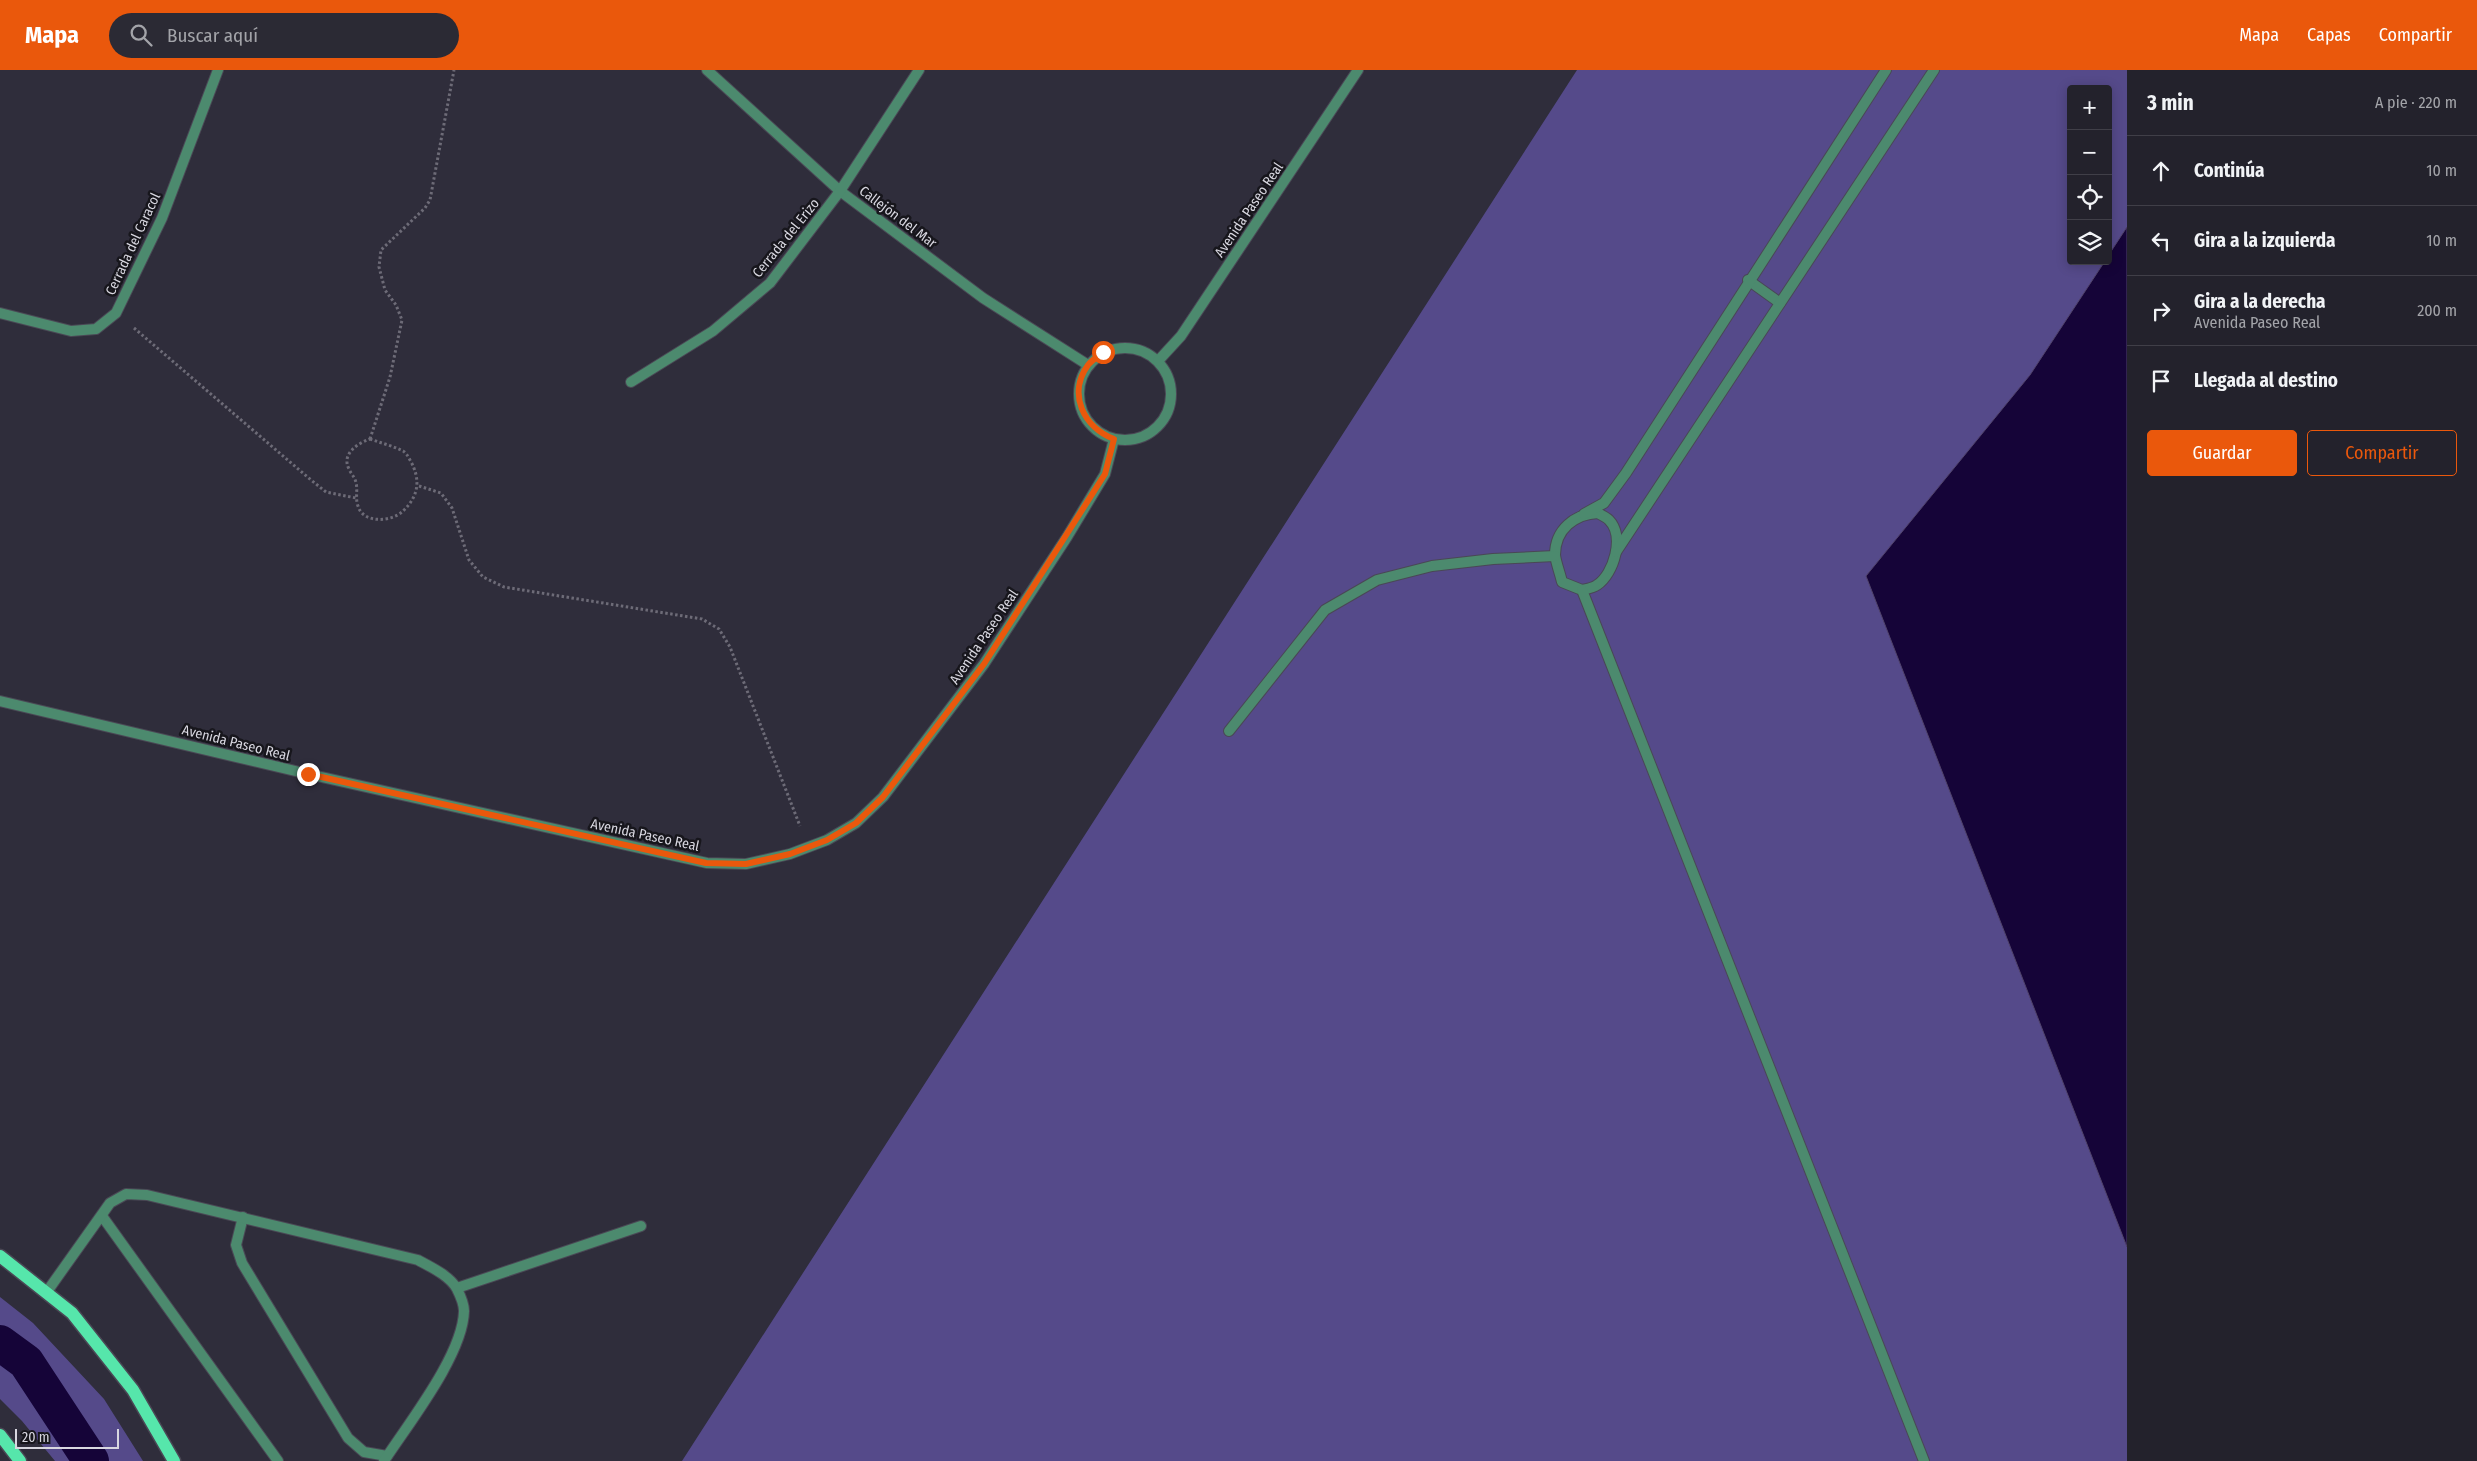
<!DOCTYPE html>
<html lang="es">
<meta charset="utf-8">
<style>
body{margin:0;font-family:"Fira Sans Condensed",sans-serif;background:#2b2a34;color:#f1f3f6}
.controls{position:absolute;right:15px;top:15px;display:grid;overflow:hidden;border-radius:5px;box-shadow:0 2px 12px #0003}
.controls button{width:45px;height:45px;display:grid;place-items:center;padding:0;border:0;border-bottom:1px solid #403f48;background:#23222c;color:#f1f3f6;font:25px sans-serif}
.scale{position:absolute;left:15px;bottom:12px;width:104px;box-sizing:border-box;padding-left:5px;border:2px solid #d8d7e0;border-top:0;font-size:14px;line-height:18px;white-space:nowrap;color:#d8d7e0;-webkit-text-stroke:4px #17161c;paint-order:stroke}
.stop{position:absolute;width:15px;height:15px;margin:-11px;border:4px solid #ea580c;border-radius:50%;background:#fff}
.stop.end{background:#ea580c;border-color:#fff;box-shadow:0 1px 5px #0008}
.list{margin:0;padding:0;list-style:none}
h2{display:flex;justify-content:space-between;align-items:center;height:65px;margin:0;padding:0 20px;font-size:21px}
h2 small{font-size:16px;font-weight:400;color:#a3a4a9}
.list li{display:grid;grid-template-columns:32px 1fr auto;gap:15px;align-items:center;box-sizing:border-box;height:70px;padding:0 20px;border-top:1px solid #403f48}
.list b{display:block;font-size:19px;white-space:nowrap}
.list p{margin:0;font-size:16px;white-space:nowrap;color:#a3a4a9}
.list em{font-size:16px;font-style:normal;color:#a3a4a9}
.actions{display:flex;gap:10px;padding:15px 20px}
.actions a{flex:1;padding:11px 0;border:1px solid #ea580c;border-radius:5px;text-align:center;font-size:18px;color:#ea580c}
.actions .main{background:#ea580c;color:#fff}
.icon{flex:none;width:28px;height:28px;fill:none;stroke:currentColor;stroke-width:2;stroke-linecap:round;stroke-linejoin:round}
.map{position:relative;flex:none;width:2127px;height:1391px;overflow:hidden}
header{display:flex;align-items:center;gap:30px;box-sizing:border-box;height:70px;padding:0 25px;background:#ea580c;color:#fff}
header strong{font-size:24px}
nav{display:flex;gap:28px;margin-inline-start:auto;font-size:18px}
.search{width:350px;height:45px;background:#2b2a34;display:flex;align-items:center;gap:12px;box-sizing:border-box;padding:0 18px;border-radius:28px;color:#a3a4a9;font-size:19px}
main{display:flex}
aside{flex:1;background:#23222c}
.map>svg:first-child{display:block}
.green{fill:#554a8a;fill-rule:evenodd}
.water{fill:#150438;stroke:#50436a}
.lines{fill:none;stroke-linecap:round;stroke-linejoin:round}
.canal{stroke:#150438;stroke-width:36}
.service-casing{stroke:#4a4855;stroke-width:12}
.minor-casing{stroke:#4a4855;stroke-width:12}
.primary-casing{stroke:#4a4855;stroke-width:15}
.path{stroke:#6d6b77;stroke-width:3;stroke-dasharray:2.5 2.5;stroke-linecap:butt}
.service{stroke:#4c8a6e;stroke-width:10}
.minor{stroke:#4c8a6e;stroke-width:10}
.primary{stroke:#56e6ab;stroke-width:12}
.route{stroke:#ea580c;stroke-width:6}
.labels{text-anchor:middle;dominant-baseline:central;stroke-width:5;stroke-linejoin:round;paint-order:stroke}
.street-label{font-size:14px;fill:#d8d7e0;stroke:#17161c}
</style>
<header>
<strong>Mapa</strong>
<div class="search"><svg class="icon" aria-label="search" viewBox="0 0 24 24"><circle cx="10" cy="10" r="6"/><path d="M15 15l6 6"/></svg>Buscar aquí</div>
<nav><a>Mapa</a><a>Capas</a><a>Compartir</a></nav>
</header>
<main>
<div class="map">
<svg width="2127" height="1391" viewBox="0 0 2127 1391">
<rect width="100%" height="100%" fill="#2f2d3b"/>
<g class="green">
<path d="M1577 0H2127V1391H682ZM2071 19H2108V191H2071Z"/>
<path d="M0 1227 33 1253 104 1329 143 1391H55L22 1351 0 1329Z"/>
</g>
<path class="water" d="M2127 157V1177L1866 506 2030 305 2105 191H2108V186Z"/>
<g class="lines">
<path class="canal" d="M0 1273 26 1292 91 1391"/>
<defs>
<g id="service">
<path d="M102 1146 278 1391"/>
<path d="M243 1147 236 1175 242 1193 348 1368 364 1382 387 1386"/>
<path d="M457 1218 641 1156"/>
<path d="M46 1223 110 1133 126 1124 147 1125 418 1190C431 1197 450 1206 457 1219 460 1225 464 1235 464 1241 463 1285 408 1354 384 1391"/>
</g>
<g id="minor">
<path d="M707 0 840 121 983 228 1088 295"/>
<path d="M1748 210 1780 233"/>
<path d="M0 243 71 261 96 259 116 243 162 148 218 0"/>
<circle cx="1125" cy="324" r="46"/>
<path d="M1158 291 1181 266 1358 0"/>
<path d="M631 312 713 261 770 213 840 121 919 0"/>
<path d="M1598 443C1601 445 1606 447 1609 450 1625 466 1614 504 1597 515 1593 518 1586 519 1582 520L1562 512C1560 503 1556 493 1555 485 1555 459 1575 444 1598 443Z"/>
<path d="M1584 444 1604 433 1626 403 1886 0"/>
<path d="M1616 482 1934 0"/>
<path d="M1582 520 1924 1391"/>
<path d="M0 631 308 704 707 793 746 794 790 784 827 770 856 753 883 727 984 594 1067 467 1105 404 1114 369"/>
<path d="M1229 661 1325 540 1377 510 1432 496 1493 489 1555 486"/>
</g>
<g id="primary">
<path d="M0 1186 72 1243 133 1320 174 1391"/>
<path d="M0 1365 20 1391"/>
</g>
</defs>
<use href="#service" class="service-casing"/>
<use href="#minor" class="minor-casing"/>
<use href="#primary" class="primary-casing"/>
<g class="path">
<path d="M134 258 311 410 326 422 356 428"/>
<path d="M370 369 390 307 402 250 396 235 385 220 379 197 381 180 425 138 430 130 454 0"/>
<path d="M370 369C381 373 393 376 403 381 406 383 408 386 410 390 421 409 419 426 403 441 392 452 363 454 358 436 355 428 358 420 356 413 355 407 351 404 349 399 341 384 358 373 370 369Z"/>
<path d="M419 416 441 423 452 438 469 490 483 507 504 517 702 549 719 559 730 577 800 756"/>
</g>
<use href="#service" class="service"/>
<use href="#minor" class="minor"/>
<use href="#primary" class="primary"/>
</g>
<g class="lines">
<path class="route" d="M308 704 706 793 746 794 790 784 827 770 856 753 883 727 984 594 1105 404 1114 369C1084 358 1067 324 1088 295 1092 290 1099 286 1103 282"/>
</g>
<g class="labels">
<g class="street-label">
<text transform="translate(1249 140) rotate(-56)">Avenida Paseo Real</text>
<text transform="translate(898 147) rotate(37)">Callejón del Mar</text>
<text transform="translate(786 168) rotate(-51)">Cerrada del Erizo</text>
<text transform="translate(133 174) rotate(-65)">Cerrada del Caracol</text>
<text transform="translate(984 567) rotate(-56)">Avenida Paseo Real</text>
<text transform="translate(236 673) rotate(14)">Avenida Paseo Real</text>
<text transform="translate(645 765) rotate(12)">Avenida Paseo Real</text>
</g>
</g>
</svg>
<div class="controls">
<button>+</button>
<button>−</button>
<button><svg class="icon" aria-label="locate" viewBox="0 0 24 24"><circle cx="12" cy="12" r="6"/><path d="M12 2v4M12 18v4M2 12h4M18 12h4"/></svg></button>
<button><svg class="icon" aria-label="layers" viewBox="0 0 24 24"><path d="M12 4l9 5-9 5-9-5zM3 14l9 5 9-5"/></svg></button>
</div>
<div class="scale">20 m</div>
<div class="stop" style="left:1103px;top:282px"></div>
<div class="stop end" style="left:308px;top:704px"></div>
</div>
<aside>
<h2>3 min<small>A pie · 220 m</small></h2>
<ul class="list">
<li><svg class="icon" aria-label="ahead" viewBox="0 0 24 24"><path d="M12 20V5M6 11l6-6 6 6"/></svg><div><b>Continúa</b></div><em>10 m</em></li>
<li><svg class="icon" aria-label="left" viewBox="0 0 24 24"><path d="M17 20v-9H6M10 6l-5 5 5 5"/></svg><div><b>Gira a la izquierda</b></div><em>10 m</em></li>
<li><svg class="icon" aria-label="right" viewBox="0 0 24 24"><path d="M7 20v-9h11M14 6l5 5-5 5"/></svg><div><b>Gira a la derecha</b><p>Avenida Paseo Real</p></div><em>200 m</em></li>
<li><svg class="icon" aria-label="arrive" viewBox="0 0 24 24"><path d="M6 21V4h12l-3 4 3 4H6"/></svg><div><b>Llegada al destino</b></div></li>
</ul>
<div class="actions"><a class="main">Guardar</a><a>Compartir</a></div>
</aside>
</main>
